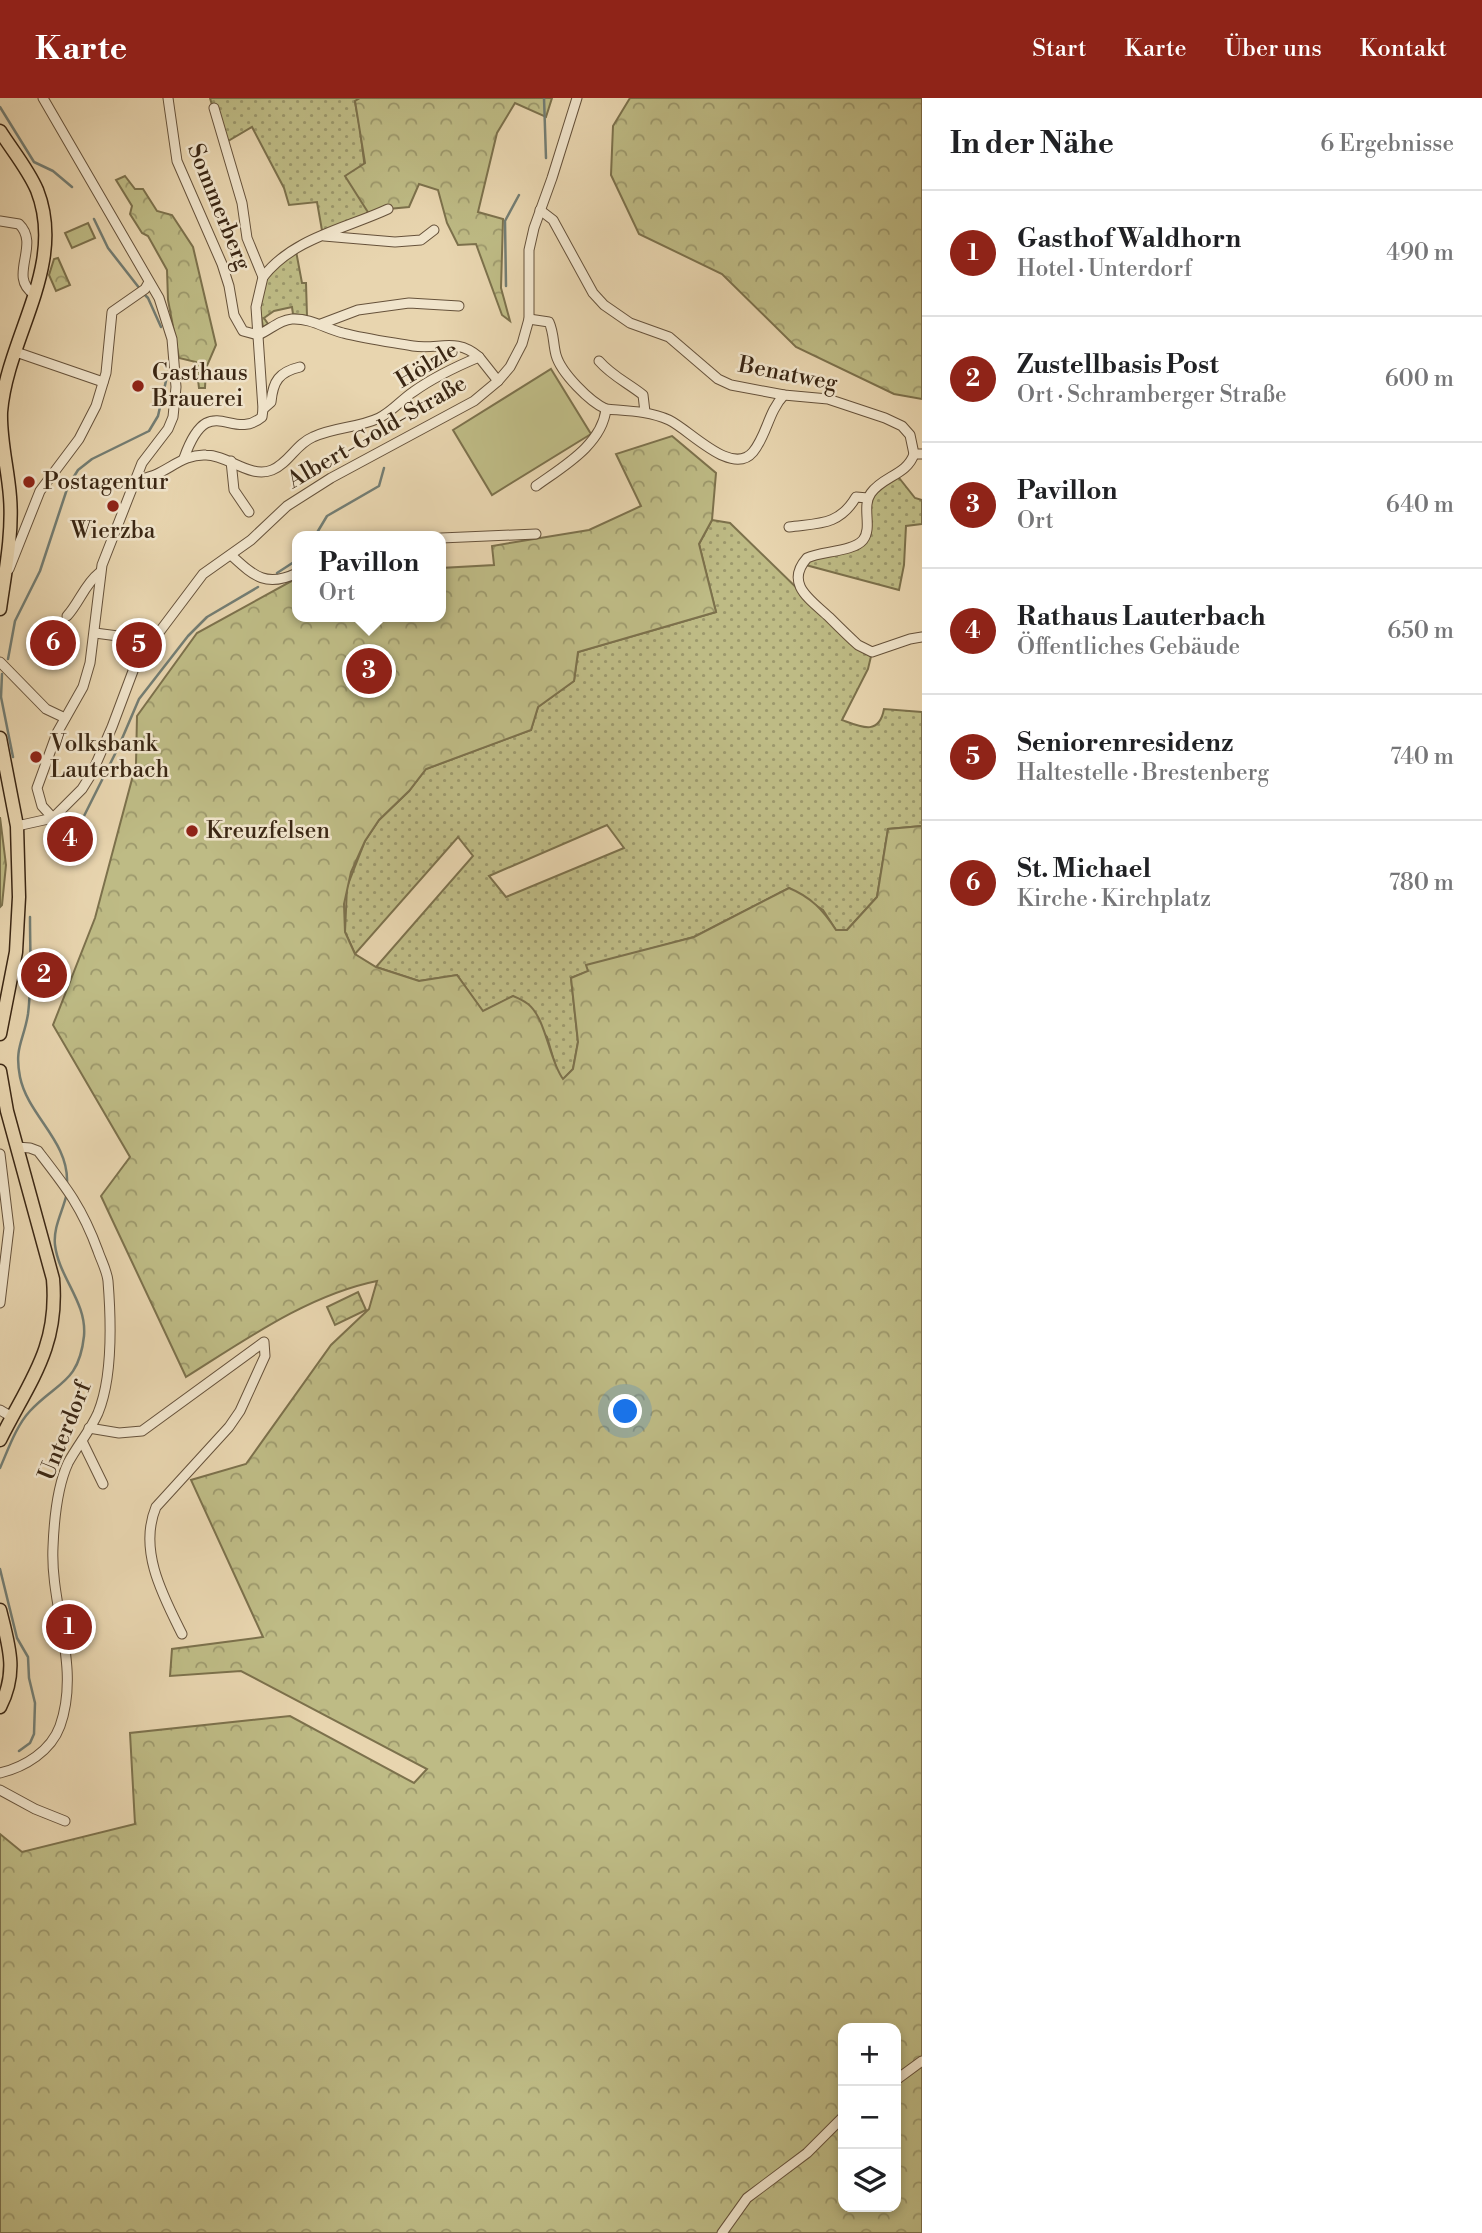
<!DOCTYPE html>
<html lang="de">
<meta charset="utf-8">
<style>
body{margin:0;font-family:"Libre Bodoni",serif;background:#f6f6f6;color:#202124}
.controls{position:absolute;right:21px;bottom:21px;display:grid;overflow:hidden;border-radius:14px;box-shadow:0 4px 10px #0003}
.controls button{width:63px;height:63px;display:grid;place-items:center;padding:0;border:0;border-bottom:2px solid #e0e0e0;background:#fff;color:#202124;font:35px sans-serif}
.you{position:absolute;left:626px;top:1314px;width:24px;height:24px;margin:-18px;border:5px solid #fff;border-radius:50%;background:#1a73e8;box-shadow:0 0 0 10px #1a73e833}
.badge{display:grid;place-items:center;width:46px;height:46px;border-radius:50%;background:#8f2418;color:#fff;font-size:23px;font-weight:700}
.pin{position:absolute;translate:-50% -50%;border:4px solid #fff;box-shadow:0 2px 7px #0006}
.popup{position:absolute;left:292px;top:433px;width:154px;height:91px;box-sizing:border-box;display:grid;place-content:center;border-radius:14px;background:#fff;filter:drop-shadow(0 2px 5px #0005);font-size:23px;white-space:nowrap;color:#757577}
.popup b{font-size:26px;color:#202124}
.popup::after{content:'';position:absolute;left:50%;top:100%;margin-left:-14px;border:14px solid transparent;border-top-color:#fff}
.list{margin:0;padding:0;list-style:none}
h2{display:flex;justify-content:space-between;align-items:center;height:91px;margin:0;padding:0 28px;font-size:30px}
h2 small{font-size:23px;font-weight:400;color:#757577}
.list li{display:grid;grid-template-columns:46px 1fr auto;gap:21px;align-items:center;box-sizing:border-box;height:126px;padding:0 28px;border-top:2px solid #e0e0e0}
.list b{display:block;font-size:26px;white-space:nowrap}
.list p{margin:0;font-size:23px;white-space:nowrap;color:#757577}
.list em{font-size:23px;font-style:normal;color:#757577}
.icon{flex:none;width:38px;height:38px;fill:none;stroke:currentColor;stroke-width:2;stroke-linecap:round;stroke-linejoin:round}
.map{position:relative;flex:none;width:922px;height:2135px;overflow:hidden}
header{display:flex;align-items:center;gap:42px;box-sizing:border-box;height:98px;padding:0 35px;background:#8f2418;color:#fff}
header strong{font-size:33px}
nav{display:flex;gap:38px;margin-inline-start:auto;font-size:24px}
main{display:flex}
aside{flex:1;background:#fff}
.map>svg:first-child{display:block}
.grass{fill:url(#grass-dots);stroke:#7c714c;stroke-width:2;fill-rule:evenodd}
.forest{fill:url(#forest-crowns);stroke:#7c714c;stroke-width:2;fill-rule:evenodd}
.pitch{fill:#bebb85;stroke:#7c714c;stroke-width:2}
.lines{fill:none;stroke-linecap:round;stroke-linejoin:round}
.stream{stroke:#737d73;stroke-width:2.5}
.minor-casing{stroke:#66523b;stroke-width:11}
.major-casing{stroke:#3b2714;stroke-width:15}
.minor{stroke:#f0e4cb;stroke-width:9}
.major{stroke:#e8d5af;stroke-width:12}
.poi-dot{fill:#8f2418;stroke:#f0e4cb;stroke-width:2.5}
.labels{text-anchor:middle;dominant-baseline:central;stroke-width:5;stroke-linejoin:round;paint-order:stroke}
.street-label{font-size:23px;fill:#3b2714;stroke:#f0e4cb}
.poi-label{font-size:23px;fill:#3b2714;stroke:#f0e4cb;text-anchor:start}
</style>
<header>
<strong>Karte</strong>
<nav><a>Start</a><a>Karte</a><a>Über uns</a><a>Kontakt</a></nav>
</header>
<main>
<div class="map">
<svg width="922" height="2135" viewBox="0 0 922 2135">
<defs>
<pattern id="grass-dots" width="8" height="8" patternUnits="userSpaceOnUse" patternTransform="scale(1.75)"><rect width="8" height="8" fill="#bebb85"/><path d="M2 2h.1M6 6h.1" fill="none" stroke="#9c986c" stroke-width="1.8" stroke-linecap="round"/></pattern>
<pattern id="forest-crowns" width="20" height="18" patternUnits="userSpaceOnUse" patternTransform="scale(1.75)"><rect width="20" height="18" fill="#bebb85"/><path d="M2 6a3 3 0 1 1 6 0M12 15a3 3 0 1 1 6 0" fill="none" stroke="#9c986c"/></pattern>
</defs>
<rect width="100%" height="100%" fill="#e8d5af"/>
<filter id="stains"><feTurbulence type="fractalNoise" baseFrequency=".00286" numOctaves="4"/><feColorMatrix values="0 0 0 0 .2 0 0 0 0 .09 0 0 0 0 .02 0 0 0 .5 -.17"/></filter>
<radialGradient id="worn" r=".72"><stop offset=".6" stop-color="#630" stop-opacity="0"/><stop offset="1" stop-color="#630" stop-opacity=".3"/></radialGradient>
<g class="grass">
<path d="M210 0H360L355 4 360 31 371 119 323 138 317 104 289 107 284 90 252 29 223 46Z"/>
<path d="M296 153 302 185H306L307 218 293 216 292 209 274 213 264 220 268 226 263 229 259 207 266 178Z"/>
<path d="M896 376 915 400 922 402V426L906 428 904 467 899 492 802 466 862 443 868 400Z"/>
<path d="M712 422 730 425 806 499 872 554 868 571 842 622C861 629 879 638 884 611L922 614V728L888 731 877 799 847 832H836L823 812 789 790 694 839 587 868 589 873 571 880 578 944 573 971 563 982 557 973 547 939 513 898 483 914 457 877 419 883 376 869 473 758 458 739 355 856 345 834 347 789 365 743 379 722 409 693 426 671 531 632 538 609 574 583 578 554 716 514 699 446ZM607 727 624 750 506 799 489 778Z"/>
</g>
<g class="forest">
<path d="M360 0H552L546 19 515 5 497 35 478 114 503 121 501 190 510 223 502 217 476 146 458 147 447 125 438 92 419 86 409 109 388 111 371 119 345 78 365 65 355 3Z"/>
<path d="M630 0H922V301L894 296 796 249 722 176 639 136 611 77 613 28Z"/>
<path d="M125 78 135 91H143L157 113 172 117 193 149 216 247 206 270 205 290H199L196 264 179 260 168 202 167 172 148 138 142 135 130 116 132 108 116 82Z"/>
<path d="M58 160 70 187 56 193 49 177 54 161Z"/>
<path d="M672 338 716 375 712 422 699 446 716 514 578 554 574 583 538 609 531 632 426 671 409 693 379 722 365 743 351 774 344 806 345 834 355 856 376 869 419 883 457 877 483 913 513 898C518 900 524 903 528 906 546 920 549 962 563 981L573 971 578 944 571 880 588 873 586 867 694 839 789 790C811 799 823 812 836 832H847L877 799 888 731 922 728V2135H0V1736L22 1754 135 1726 130 1635 290 1618 414 1685 427 1671 241 1573 170 1578 172 1551 263 1539 191 1382 246 1366 331 1247 369 1211 377 1183C308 1197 245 1242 186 1279L101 1098 130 1059 53 927 95 820 136 666 137 618 197 535 297 480V519H441V470L494 467 492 448 589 432 641 408 616 356ZM843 1930H896V2109H843Z"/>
<path d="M0 719 6 767 2 807 0 809Z"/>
<path d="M358 1194 366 1212 335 1227 327 1209Z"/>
</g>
<g class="pitch">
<path d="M88 125 95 140 72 150 65 135Z"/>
<path d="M551 271 591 336 492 397 453 332Z"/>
</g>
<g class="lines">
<g class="stream">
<path d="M544 0 546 60"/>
<path d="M0 9 34 64 53 73 72 89"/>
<path d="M94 121 108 150 140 191"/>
<path d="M506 188 505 123 519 97"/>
<path d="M144 196 148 200 161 229"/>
<path d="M315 438 327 418 379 388 384 370"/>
<path d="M277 475 297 462"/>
<path d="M8 561 15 523 40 473 68 388 78 372 92 361 149 333 158 318 168 274"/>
<path d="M2 576 1 599 13 659"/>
<path d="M84 718 118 650 139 601 188 538 207 519 258 489"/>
<path d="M30 819C30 851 32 885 28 916 24 942 14 949 20 979 28 1018 69 1043 67 1085"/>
<path d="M0 1370C8 1352 16 1328 30 1313 57 1284 79 1285 84 1238 87 1204 59 1180 55 1147 53 1129 63 1113 67 1095"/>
<path d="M0 1471 17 1540 28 1559 29 1580 35 1605 34 1636 30 1645 19 1653"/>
</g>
<defs>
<g id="minor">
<path d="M43 0 159 200 172 241 176 289 173 319 168 331 142 365 102 467 90 565 83 589 57 635 37 690 42 708 53 720"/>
<path d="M168 0 177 63 222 166 229 188 234 217 243 233 258 237C270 232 279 222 292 221 311 220 326 231 343 235 366 241 390 244 413 248 439 252 456 239 479 259"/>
<path d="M540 112 553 122 593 195 604 207 630 225 669 239 718 281 731 287 784 297 828 301 885 320 902 328 910 337 914 356H922"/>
<path d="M0 123 19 126C41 147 7 179 34 196"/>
<path d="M324 138 395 144 421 142 434 132"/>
<path d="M263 179C293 140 345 131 388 111"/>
<path d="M529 221 549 224C554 235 553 246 556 257 561 275 590 304 606 311 602 347 562 369 536 388"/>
<path d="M321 226 358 212 409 205 459 208"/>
<path d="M16 254 103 284"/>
<path d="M599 263C612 278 628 285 643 297L645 314"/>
<path d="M263 311 271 304C273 283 279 274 300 269"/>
<path d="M606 311C629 313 649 313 669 322 690 332 732 379 753 354 767 337 768 314 784 297"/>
<path d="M914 356C907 377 883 378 871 395 861 409 873 429 863 442 853 454 821 453 807 460 784 486 811 502 829 519 839 529 848 538 858 547L872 554 910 541 922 539"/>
<path d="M184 360C209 290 231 345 262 319L263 311 256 209 263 179 247 140 242 105 214 10"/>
<path d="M231 363 234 392 249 414"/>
<path d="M137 383C143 380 151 379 157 376 174 368 186 356 206 357 228 357 250 381 272 372 289 365 296 346 313 339 334 329 358 330 379 320 393 313 401 302 413 294 434 279 455 269 479 259L498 283"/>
<path d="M789 429C818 425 839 428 856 399L868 400"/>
<path d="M441 440 536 436"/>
<path d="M231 457C254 478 266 490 297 475"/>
<path d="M9 471 40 393 79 341 96 308 106 275 112 214 145 191 149 184"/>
<path d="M67 518C79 505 85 486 99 475"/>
<path d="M95 535 118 538 150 545"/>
<path d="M0 564 46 611 65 620"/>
<path d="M17 728 53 720 82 691 92 675 112 629 136 565 203 476 251 442 287 408 331 380 474 303 498 283 510 269 522 246 529 221V152L534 130 552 80 577 0"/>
<path d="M0 1056 9 1130 0 1205"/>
<path d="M0 1312 12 1319"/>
<path d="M89 1330 119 1335 142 1333 264 1244 265 1258 240 1313 229 1329 156 1409C138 1452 163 1498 182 1536"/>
<path d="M82 1343 103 1386"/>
<path d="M0 1675C25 1669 51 1653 60 1628 81 1569 50 1508 53 1449 54 1423 57 1389 68 1365 77 1348 90 1333 98 1315 113 1279 111 1221 108 1183 107 1173 101 1162 98 1153 82 1109 66 1089 38 1053L30 1050 17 1049"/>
<path d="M0 1692 35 1711 65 1723"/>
<path d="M896 1982 922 1963"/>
<path d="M722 2135 747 2100 807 2055 843 2019"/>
</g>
<g id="major">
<path d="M0 33C12 52 28 71 37 92 67 168 7 239 1 314 0 342 8 371 10 399 13 436 5 475 0 511"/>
<path d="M0 640 17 728 19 799 16 854 0 936"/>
<path d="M0 973 7 1013 53 1181C59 1250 29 1284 0 1342"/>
<path d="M0 1512C9 1548 18 1574 0 1609"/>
</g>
</defs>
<use href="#minor" class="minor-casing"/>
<use href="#major" class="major-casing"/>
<use href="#minor" class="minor"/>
<use href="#major" class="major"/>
</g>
<g class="poi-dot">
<circle cx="138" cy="288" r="7"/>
<circle cx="29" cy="384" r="7"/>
<circle cx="113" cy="408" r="7"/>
<circle cx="36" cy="659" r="7"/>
<circle cx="192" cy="733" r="7"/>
</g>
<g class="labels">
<g class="street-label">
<text transform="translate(219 109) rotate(68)">Sommerberg</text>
<text transform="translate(427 267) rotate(-31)">Hölzle</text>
<text transform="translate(788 276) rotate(11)">Benatweg</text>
<text transform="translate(377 334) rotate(-30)">Albert-Gold-Straße</text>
<text transform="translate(65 1333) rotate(-68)">Unterdorf</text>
</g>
<g class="poi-label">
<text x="152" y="275">Gasthaus<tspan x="152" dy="26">Brauerei</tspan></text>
<text x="43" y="384">Postagentur</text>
<text x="113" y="433" text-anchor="middle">Wierzba</text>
<text x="50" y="646">Volksbank<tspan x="50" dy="26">Lauterbach</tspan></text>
<text x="206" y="733">Kreuzfelsen</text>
</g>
</g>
<rect width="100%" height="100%" filter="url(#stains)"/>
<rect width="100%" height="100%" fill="url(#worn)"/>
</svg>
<div class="controls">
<button>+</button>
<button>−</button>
<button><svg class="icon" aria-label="layers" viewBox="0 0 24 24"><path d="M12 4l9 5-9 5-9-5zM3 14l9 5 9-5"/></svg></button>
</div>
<div class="you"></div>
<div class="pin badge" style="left:69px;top:1529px">1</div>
<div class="pin badge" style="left:44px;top:877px">2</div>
<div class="pin badge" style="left:369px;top:573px">3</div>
<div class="popup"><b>Pavillon</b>Ort</div>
<div class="pin badge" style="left:70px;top:741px">4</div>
<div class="pin badge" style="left:139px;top:547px">5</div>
<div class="pin badge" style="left:53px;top:545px">6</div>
</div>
<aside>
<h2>In der Nähe<small>6 Ergebnisse</small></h2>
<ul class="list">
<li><span class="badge">1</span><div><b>Gasthof Waldhorn</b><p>Hotel · Unterdorf</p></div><em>490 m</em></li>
<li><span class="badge">2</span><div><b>Zustellbasis Post</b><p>Ort · Schramberger Straße</p></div><em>600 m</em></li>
<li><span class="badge">3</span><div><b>Pavillon</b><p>Ort</p></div><em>640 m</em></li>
<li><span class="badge">4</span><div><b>Rathaus Lauterbach</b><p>Öffentliches Gebäude</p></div><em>650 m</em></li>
<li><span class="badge">5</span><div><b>Seniorenresidenz</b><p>Haltestelle · Brestenberg</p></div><em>740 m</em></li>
<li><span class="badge">6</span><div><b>St. Michael</b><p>Kirche · Kirchplatz</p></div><em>780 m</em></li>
</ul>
</aside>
</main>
